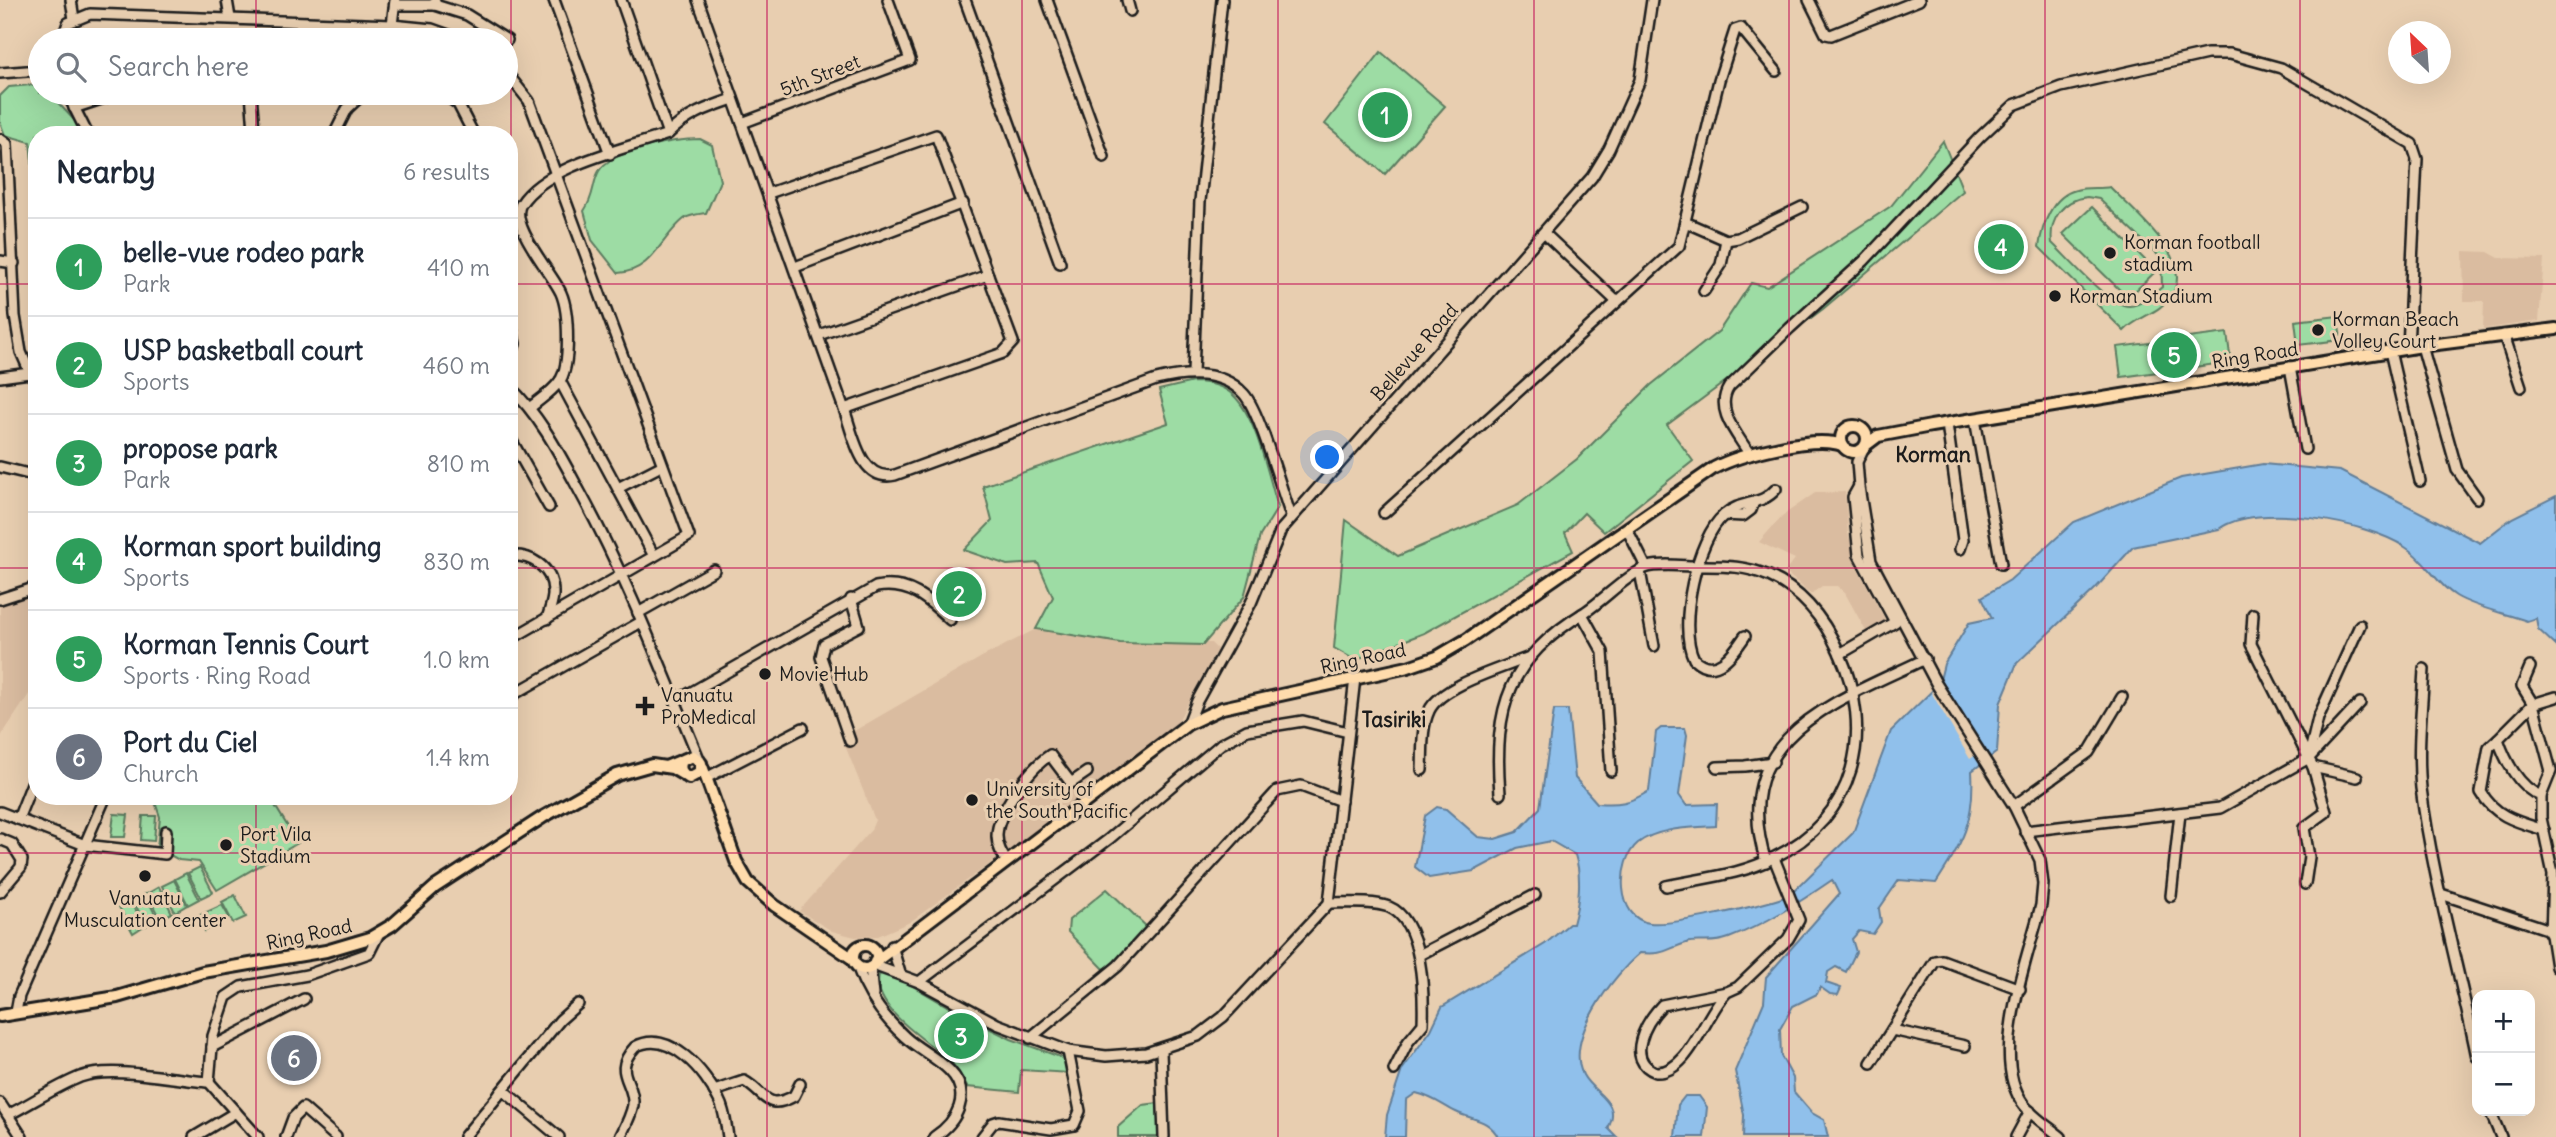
<!DOCTYPE html>
<meta charset="utf-8">
<style>
body{margin:0;font-family:Delius,sans-serif;background:#f6f6f7;color:#1f2937}
.controls{position:absolute;right:21px;bottom:21px;display:grid;overflow:hidden;border-radius:14px;box-shadow:0 7px 28px #0002}
.controls button{width:63px;height:63px;display:grid;place-items:center;padding:0;border:0;border-bottom:2px solid #e0e1e3;background:#fff;color:#1f2937;font:35px sans-serif}
.compass{position:absolute;left:2388px;top:21px;width:63px;height:63px;border-radius:50%;background:#fff;box-shadow:0 7px 28px #0002;rotate:335deg}
.you{position:absolute;left:1328px;top:458px;width:24px;height:24px;margin:-18px;border:5px solid #fff;border-radius:50%;background:#1a73e8;box-shadow:0 0 0 10px #1a73e833}
.badge{display:grid;place-items:center;width:46px;height:46px;border-radius:50%;background:#db2777;color:#fff;font-size:23px;font-weight:700}
.pin{position:absolute;translate:-50% -50%;border:4px solid #fff;box-shadow:0 2px 7px #0006}
.list{margin:0;padding:0;list-style:none}
h2{display:flex;justify-content:space-between;align-items:center;height:91px;margin:0;padding:0 28px;font-size:30px}
h2 small{font-size:23px;font-weight:400;color:#747a83}
.list li{display:grid;grid-template-columns:46px 1fr auto;gap:21px;align-items:center;box-sizing:border-box;height:98px;padding:0 28px;border-top:2px solid #e0e1e3}
.list b{display:block;font-size:26px;white-space:nowrap}
.list p{margin:0;font-size:23px;white-space:nowrap;color:#747a83}
.list em{font-size:23px;font-style:normal;color:#747a83}
.icon{flex:none;width:38px;height:38px;fill:none;stroke:currentColor;stroke-width:2;stroke-linecap:round;stroke-linejoin:round}
.map{position:relative;flex:none;width:2556px;height:1137px;overflow:hidden}
.search{position:absolute;background:#fff;box-shadow:0 7px 28px #0002;left:28px;top:28px;width:490px;height:77px;display:flex;align-items:center;gap:18px;box-sizing:border-box;padding:0 24px;border-radius:38px;color:#747a83;font-size:26px}
.panel{position:absolute;background:#fff;box-shadow:0 7px 28px #0002;left:28px;top:126px;width:490px;height:679px;border-radius:28px}
.map>svg:first-child{display:block}
.built{fill:#dabca0}
.green{fill:#9ddca4;stroke:#5c7c60;stroke-width:2;fill-rule:evenodd}
.water{fill:#90c0eb;stroke:#627e98;stroke-width:2}
.pier{fill:#e8ceb0}
.lines{fill:none;stroke-linecap:round;stroke-linejoin:round}
.minor-casing{stroke:#1c1c1c;stroke-width:14}
.major-casing{stroke:#1c1c1c;stroke-width:16}
.minor{stroke:#e8ceb0;stroke-width:9}
.major{stroke:#fedbac;stroke-width:10}
.grid{fill:none;stroke:#c2185b;stroke-width:2;stroke-opacity:0.55}
.poi-dot{fill:#1c1c1c;stroke:#e8ceb0;stroke-width:2.5}
.labels{text-anchor:middle;dominant-baseline:central;stroke-width:6;stroke-linejoin:round;paint-order:stroke}
.street-label{font-size:19px;fill:#1c1c1c;stroke:#e8ceb0}
.poi-label{font-size:19px;fill:#1c1c1c;stroke:#e8ceb0;text-anchor:start}
.neighbourhood-label{font-size:21px;font-weight:bold;fill:#1c1c1c;stroke:#e8ceb0}
</style>
<div class="map">
<svg width="2556" height="1137" viewBox="0 0 2556 1137">
<rect width="100%" height="100%" fill="#e8ceb0"/>
<filter id="ink" filterUnits="userSpaceOnUse"><feTurbulence type="fractalNoise" baseFrequency=".0143" numOctaves="2"/><feDisplacementMap in="SourceGraphic" scale="14" xChannelSelector="R" yChannelSelector="G"/><feConvolveMatrix kernelMatrix="1 2 1 2 8 2 1 2 1" color-interpolation-filters="sRGB"/></filter>
<g filter="url(#ink)">
<g class="built">
<path d="M2463 251 2488 252 2499 258 2544 259 2539 321 2483 329 2484 301H2464Z"/>
<path d="M1845 492 1848 533 1857 567 1886 622 1867 633 1845 593 1837 586H1822L1811 594 1785 572 1795 559 1759 542 1782 516 1815 493Z"/>
<path d="M21 598 37 600V682L0 738V603Z"/>
<path d="M1036 629 1120 643H1211L1217 649 1177 723 1105 780 910 922 878 936 855 937 832 931 799 911 871 830 875 820 842 738 980 658Z"/>
</g>
<g class="green">
<path d="M1381 52 1445 106 1385 174 1325 124Z"/>
<path d="M31 85 40 88V93H49L75 121 82 135H37V207L30 142 5 135 0 122V96L9 87Z"/>
<path d="M700 139 712 145 720 181 706 213C699 214 689 215 684 219 661 237 653 271 618 273L592 240 584 211C595 195 592 183 599 171 611 150 677 139 700 139Z"/>
<path d="M1943 141 1963 191 1823 309 1667 425 1693 461 1604 532 1584 513 1565 533 1573 551 1424 633 1355 660 1334 648 1346 520 1398 556 1518 505 1577 459 1651 385 1719 331 1751 283 1767 287 1891 206Z"/>
<path d="M2110 187C2132 210 2197 260 2171 296 2159 314 2138 316 2124 331L2039 247C2042 225 2052 196 2076 190 2086 187 2099 189 2110 187ZM2087 197 2099 199 2161 258 2162 287C2154 294 2141 306 2129 306 2109 306 2068 258 2052 243 2049 220 2062 200 2087 197Z"/>
<path d="M2092 207 2156 271 2128 298 2063 234Z"/>
<path d="M2338 316 2341 340 2298 345 2295 321Z"/>
<path d="M2227 333 2231 362 2121 377 2117 347Z"/>
<path d="M1193 382C1207 382 1222 385 1233 395 1257 417 1268 476 1278 507L1260 536 1244 597 1203 645 1120 643 1036 629 1053 597 1038 563 1007 565 964 550 992 521 983 486 1168 423 1159 390Z"/>
<path d="M964 581 972 590 954 608 945 597Z"/>
<path d="M153 796H269L298 843 217 890 199 862 179 860 157 848 160 817Z"/>
<path d="M114 814 128 815 125 837H111Z"/>
<path d="M143 816H156L154 841 141 840Z"/>
<path d="M200 867 213 892 201 898 188 873Z"/>
<path d="M186 873 199 899 188 905 175 879Z"/>
<path d="M174 880 187 905 175 912 162 886Z"/>
<path d="M159 887 172 913 160 919 147 894Z"/>
<path d="M1107 889 1149 929 1115 963 1104 969 1068 932 1069 920Z"/>
<path d="M145 894 158 920 146 926 133 900Z"/>
<path d="M235 895 246 917 233 923 222 902Z"/>
<path d="M131 901 144 926 133 933 119 907Z"/>
<path d="M222 905 229 917 205 931 198 916Z"/>
<path d="M884 973 897 977 968 1018 1011 1039 1063 1058 1070 1073 1021 1070 1019 1092 967 1087C962 1077 957 1068 949 1060 928 1041 871 1008 879 975Z"/>
<path d="M1159 1103V1137H1118V1127L1143 1105Z"/>
</g>
<g class="water">
<path d="M2263 464 2340 471 2480 543 2512 518 2556 496V646L2538 629 2536 618 2527 621C2505 613 2476 608 2456 596 2436 584 2425 559 2405 547 2368 522 2256 501 2219 529L2133 547 2095 589 2017 663 2000 704 1997 752 1972 771C1975 822 1963 841 1936 883L1899 880 1879 909 1881 922 1873 934 1859 931 1852 939 1856 952 1846 972 1836 967 1828 972 1826 983 1841 988 1838 995 1830 994 1820 987 1817 994 1793 1006 1780 1029 1781 1056 1793 1078 1794 1092 1812 1113 1824 1120 1828 1137H1743L1744 1115 1735 1071 1764 1002 1766 977 1839 894 1832 880C1800 902 1766 924 1729 938 1711 945 1698 939 1686 943 1664 950 1665 955 1640 953 1614 975 1564 1038 1583 1075 1593 1094 1623 1102 1608 1128L1617 1137H1498C1489 1119 1472 1120 1456 1112 1442 1105 1433 1097 1416 1093L1406 1100 1405 1137H1385L1387 1115 1402 1070 1431 1030 1442 1007 1545 944 1569 924H1573C1579 903 1582 876 1575 855L1551 841 1517 848 1474 871 1429 878 1415 867 1425 816 1437 807 1446 809 1478 837 1495 839 1517 832 1540 808 1554 710H1568L1575 778 1597 803C1619 805 1630 803 1649 791L1656 732 1661 728H1685L1687 735 1679 795 1686 805 1717 804 1716 826C1691 828 1659 827 1638 843 1616 861 1616 919 1650 923 1673 926 1757 906 1782 898L1791 894 1853 833 1891 731 1939 684 1944 664 1969 623 1992 618 1982 597 2010 580 2074 522 2181 478Z"/>
<path d="M1685 1096H1699L1707 1107 1704 1137H1675L1678 1105Z"/>
</g>
<path class="pier" d="M1941 686 1980 752 1970 759 1931 692Z"/>
<g class="lines">
<defs>
<g id="minor">
<path d="M71 0 74 19"/>
<path d="M227 0 230 18"/>
<path d="M554 0 610 154"/>
<path d="M698 0 844 409C853 433 860 483 895 475L1156 380C1184 373 1222 369 1244 394 1260 412 1281 489 1291 516"/>
<path d="M965 0 1060 263"/>
<path d="M1047 0 1104 157"/>
<path d="M1127 0 1130 11"/>
<path d="M1809 0 1826 34 1831 35 1919 0"/>
<path d="M395 5H435V1"/>
<path d="M435 5 467 15 507 40"/>
<path d="M392 25 395 0"/>
<path d="M62 40 68 23 90 14 392 25 432 29 463 40"/>
<path d="M364 40 375 25"/>
<path d="M506 72 529 101 689 536 509 640"/>
<path d="M0 73 40 70"/>
<path d="M67 93 88 135"/>
<path d="M443 93 458 104 474 135"/>
<path d="M74 108 119 93"/>
<path d="M742 123 910 60 888 0"/>
<path d="M668 134C686 115 709 107 733 99"/>
<path d="M198 135 254 130 251 93"/>
<path d="M334 135 347 109 364 93"/>
<path d="M0 139 7 144 15 316 21 352 31 375"/>
<path d="M769 193 936 135 1013 342 1003 353 844 409"/>
<path d="M1685 222 1726 240 1721 265 1704 291"/>
<path d="M1544 233 1615 300"/>
<path d="M1726 240 1738 238 1802 207"/>
<path d="M0 261 14 263"/>
<path d="M795 267 963 203"/>
<path d="M509 316 515 344 509 361"/>
<path d="M819 335 988 275"/>
<path d="M2504 335 2521 387"/>
<path d="M2422 346 2457 470 2477 498"/>
<path d="M2390 351 2420 481"/>
<path d="M2290 367 2305 449"/>
<path d="M1193 373 1200 201 1222 0"/>
<path d="M0 377 37 372"/>
<path d="M560 381 654 556"/>
<path d="M509 386C541 417 559 453 580 492 627 578 662 670 700 761"/>
<path d="M531 407C540 399 552 392 559 382 571 367 569 311 561 293 552 273 508 224 521 204 546 165 626 149 668 134L621 0"/>
<path d="M1975 419 2001 564"/>
<path d="M1947 424 1963 540 1960 549"/>
<path d="M509 436 549 507"/>
<path d="M1863 449 1857 462 1859 487 1871 561 1937 685 2014 806 2040 860 2043 884 2041 905C2028 958 1988 1059 2024 1105 2033 1117 2049 1127 2061 1137"/>
<path d="M1750 455C1738 435 1714 410 1729 387L1790 328 1864 261 1980 137 2014 105 2061 87 2207 54H2230L2281 68 2412 144 2417 159 2408 348"/>
<path d="M0 467 37 476"/>
<path d="M618 488 661 466"/>
<path d="M1384 513 1679 246 1719 80 1735 30 1741 28 1776 71"/>
<path d="M1724 515 1743 516 1751 510 1754 502"/>
<path d="M1627 529 1646 567"/>
<path d="M509 556C531 554 552 567 553 591 554 600 549 611 547 619"/>
<path d="M1640 571 1654 646"/>
<path d="M0 599 37 587"/>
<path d="M638 613 714 570"/>
<path d="M1582 614 1603 652 1611 771"/>
<path d="M2253 614 2251 644 2313 767 2326 812 2304 828 2309 857 2305 884"/>
<path d="M1745 636C1733 654 1716 679 1694 659 1677 626 1697 538 1724 515 1741 500 1762 506 1776 489"/>
<path d="M1840 654 1895 622 1859 555 1853 497 1858 488"/>
<path d="M2530 667 2522 686 2533 704 2551 771 2541 796"/>
<path d="M2424 669C2422 708 2417 749 2421 788 2432 876 2459 969 2477 1057"/>
<path d="M509 697 641 622"/>
<path d="M676 701 876 587C909 581 928 599 950 620"/>
<path d="M1188 724 1197 701 1251 603 1281 530 1592 177 1609 149 1640 80 1652 0"/>
<path d="M2498 739 2489 747 2481 792C2495 817 2518 822 2544 830"/>
<path d="M850 741 821 657 824 644 859 626 851 599"/>
<path d="M2309 756 2318 718 2360 625"/>
<path d="M1717 767 1745 766 1773 762"/>
<path d="M2313 767 2357 777"/>
<path d="M1422 770C1423 752 1421 728 1429 711 1440 686 1502 668 1527 658"/>
<path d="M706 778 803 728"/>
<path d="M1500 794C1493 706 1509 659 1585 612 1605 599 1623 578 1645 568 1655 563 1685 566 1697 566 1723 566 1744 565 1769 576 1803 591 1824 619 1839 652 1875 732 1857 817 1773 858 1741 875 1702 878 1666 886"/>
<path d="M2014 806 2089 752 2122 697"/>
<path d="M0 812 85 845 165 854 166 831"/>
<path d="M18 819 37 771"/>
<path d="M2025 831 2220 808 2309 758 2360 703"/>
<path d="M0 839 12 844 22 860 21 867 0 892"/>
<path d="M1007 862C1002 854 997 846 997 836 997 812 1030 768 1050 755L1071 783 1087 772"/>
<path d="M1766 862C1726 736 1836 702 1925 659"/>
<path d="M2441 894 2547 929 2551 935 2556 967"/>
<path d="M2171 896 2180 813"/>
<path d="M1329 903C1347 903 1373 901 1389 907 1423 921 1424 994 1423 1024L1408 1042 1394 1070"/>
<path d="M2551 935 2553 874 2541 818V796C2519 788 2505 760 2498 739L2533 704 2556 697"/>
<path d="M892 946 900 973"/>
<path d="M1419 955 1535 895"/>
<path d="M873 965 919 982 997 1024 1068 1051 1106 1056 1146 1053 1198 1036 1223 1017 1329 903 1355 678"/>
<path d="M857 966C867 994 883 1017 905 1037 918 1049 936 1057 949 1070 973 1094 957 1122 934 1137"/>
<path d="M870 967 873 995"/>
<path d="M919 982 1109 839 1221 744 1247 730 1303 721 1348 732"/>
<path d="M1727 992C1706 1012 1689 1074 1656 1072 1624 1060 1646 1022 1662 1005L1727 992 1738 987 1788 939 1799 920 1774 858"/>
<path d="M16 1012 19 996 106 796"/>
<path d="M1892 1030 1965 1046"/>
<path d="M1030 1038 1118 966 1277 791 1301 786 1341 801"/>
<path d="M212 1047 304 999"/>
<path d="M1161 1051 1164 1137"/>
<path d="M1871 1063 1935 961 1942 960 2020 989"/>
<path d="M209 1082 213 1036 226 997 241 987 307 975 369 953 378 935"/>
<path d="M714 1091 744 1081C765 1092 765 1112 794 1096L800 1084"/>
<path d="M500 1093 560 1020 578 1004"/>
<path d="M0 1103 22 1137"/>
<path d="M2490 1111 2501 1137"/>
<path d="M8 1115C32 1103 55 1087 80 1077 112 1065 174 1080 209 1082L258 1137"/>
<path d="M194 1137 236 1112"/>
<path d="M286 1137 293 1118 303 1108 336 1137"/>
<path d="M464 1137 503 1090 559 1137"/>
<path d="M620 1137C625 1127 631 1116 633 1105 635 1081 611 1073 635 1047 669 1028 706 1072 719 1100 725 1111 726 1125 728 1137"/>
<path d="M982 1137 993 1123 999 1121 1051 1129 1074 1125 1080 1111 1068 1051"/>
<path d="M2016 1137 2030 1111"/>
</g>
<g id="major">
<circle cx="1854" cy="439" r="13"/>
<path d="M1866 445 1878 436 1931 426 2422 346 2556 329"/>
<path d="M702 766 736 861 748 882 774 905 853 959"/>
<path d="M666 767 693 756 701 763 700 772 689 778C682 774 678 769 682 760"/>
<circle cx="865" cy="957" r="12"/>
<path d="M875 962 1188 724 1222 708 1408 667 1437 657 1466 640 1714 468C1741 454 1814 435 1842 445"/>
<path d="M0 1016 117 997 203 972 326 951 370 938 392 925 435 887 543 817 617 775 652 765 672 768 684 775"/>
</g>
</defs>
<use href="#minor" class="minor-casing"/>
<use href="#major" class="major-casing"/>
<use href="#minor" class="minor"/>
<use href="#major" class="major"/>
</g>
</g>
<path class="grid" d="M256 0V40M511 0V1137M767 0V1137M1022 0V1137M1278 0V1137M1534 0V1137M1789 0V1137M2045 0V1137M2300 0V1137M256 93V135M0 284H37M509 284H2556M0 568H37M509 568H2556M256 796V1137M0 853H2556"/>
<g class="poi-dot">
<circle cx="2110" cy="253" r="7"/>
<circle cx="2055" cy="296" r="7"/>
<circle cx="2318" cy="330" r="7"/>
<circle cx="765" cy="674" r="7"/>
<path d="M641.5 695.5h7v7h7v7h-7v7h-7v-7h-7v-7h7z"/>
<circle cx="972" cy="800" r="7"/>
<circle cx="226" cy="845" r="7"/>
<circle cx="145" cy="876" r="7"/>
</g>
<g class="labels">
<g class="street-label">
<text transform="translate(820 75) rotate(-21)">5th Street</text>
<text transform="translate(1414 352) rotate(-49)">Bellevue Road</text>
<text transform="translate(2255 355) rotate(-9)">Ring Road</text>
<text transform="translate(1363 658) rotate(-12)">Ring Road</text>
<text transform="translate(309 934) rotate(-12)">Ring Road</text>
</g>
<g class="poi-label">
<text x="2124" y="242">Korman football<tspan x="2124" dy="22">stadium</tspan></text>
<text x="2069" y="296">Korman Stadium</text>
<text x="2332" y="319">Korman Beach<tspan x="2332" dy="22">Volley Court</tspan></text>
<text x="779" y="674">Movie Hub</text>
<text x="661" y="695">Vanuatu<tspan x="661" dy="22">ProMedical</tspan></text>
<text x="986" y="789">University of<tspan x="986" dy="22">the South Pacific</tspan></text>
<text x="240" y="834">Port Vila<tspan x="240" dy="22">Stadium</tspan></text>
<text x="145" y="898" text-anchor="middle">Vanuatu<tspan x="145" dy="22">Musculation center</tspan></text>
</g>
<g class="neighbourhood-label">
<text x="1933" y="454">Korman</text>
<text x="1394" y="719">Tasiriki</text>
</g>
</g>
</svg>
<div class="controls">
<button>+</button>
<button>−</button>
</div>
<svg class="compass" viewBox="-18 -18 36 36"><path d="M0-13l5 13h-10z" fill="#e53935"/><path d="M0 13l5-13h-10z" fill="#747a83"/></svg>
<div class="you"></div>
<div class="pin badge" style="left:1385px;top:115px;background:#2e9e5b">1</div>
<div class="pin badge" style="left:959px;top:594px;background:#2e9e5b">2</div>
<div class="pin badge" style="left:961px;top:1036px;background:#2e9e5b">3</div>
<div class="pin badge" style="left:2001px;top:247px;background:#2e9e5b">4</div>
<div class="pin badge" style="left:2174px;top:355px;background:#2e9e5b">5</div>
<div class="pin badge" style="left:294px;top:1058px;background:#6b7280">6</div>
<div class="search"><svg class="icon" aria-label="search" viewBox="0 0 24 24"><circle cx="10" cy="10" r="6"/><path d="M15 15l6 6"/></svg>Search here</div>
<section class="panel">
<h2>Nearby<small>6 results</small></h2>
<ul class="list">
<li><span class="badge" style="background:#2e9e5b">1</span><div><b>belle-vue rodeo park</b><p>Park</p></div><em>410 m</em></li>
<li><span class="badge" style="background:#2e9e5b">2</span><div><b>USP basketball court</b><p>Sports</p></div><em>460 m</em></li>
<li><span class="badge" style="background:#2e9e5b">3</span><div><b>propose park</b><p>Park</p></div><em>810 m</em></li>
<li><span class="badge" style="background:#2e9e5b">4</span><div><b>Korman sport building</b><p>Sports</p></div><em>830 m</em></li>
<li><span class="badge" style="background:#2e9e5b">5</span><div><b>Korman Tennis Court</b><p>Sports · Ring Road</p></div><em>1.0 km</em></li>
<li><span class="badge" style="background:#6b7280">6</span><div><b>Port du Ciel</b><p>Church</p></div><em>1.4 km</em></li>
</ul>
</section>
</div>
